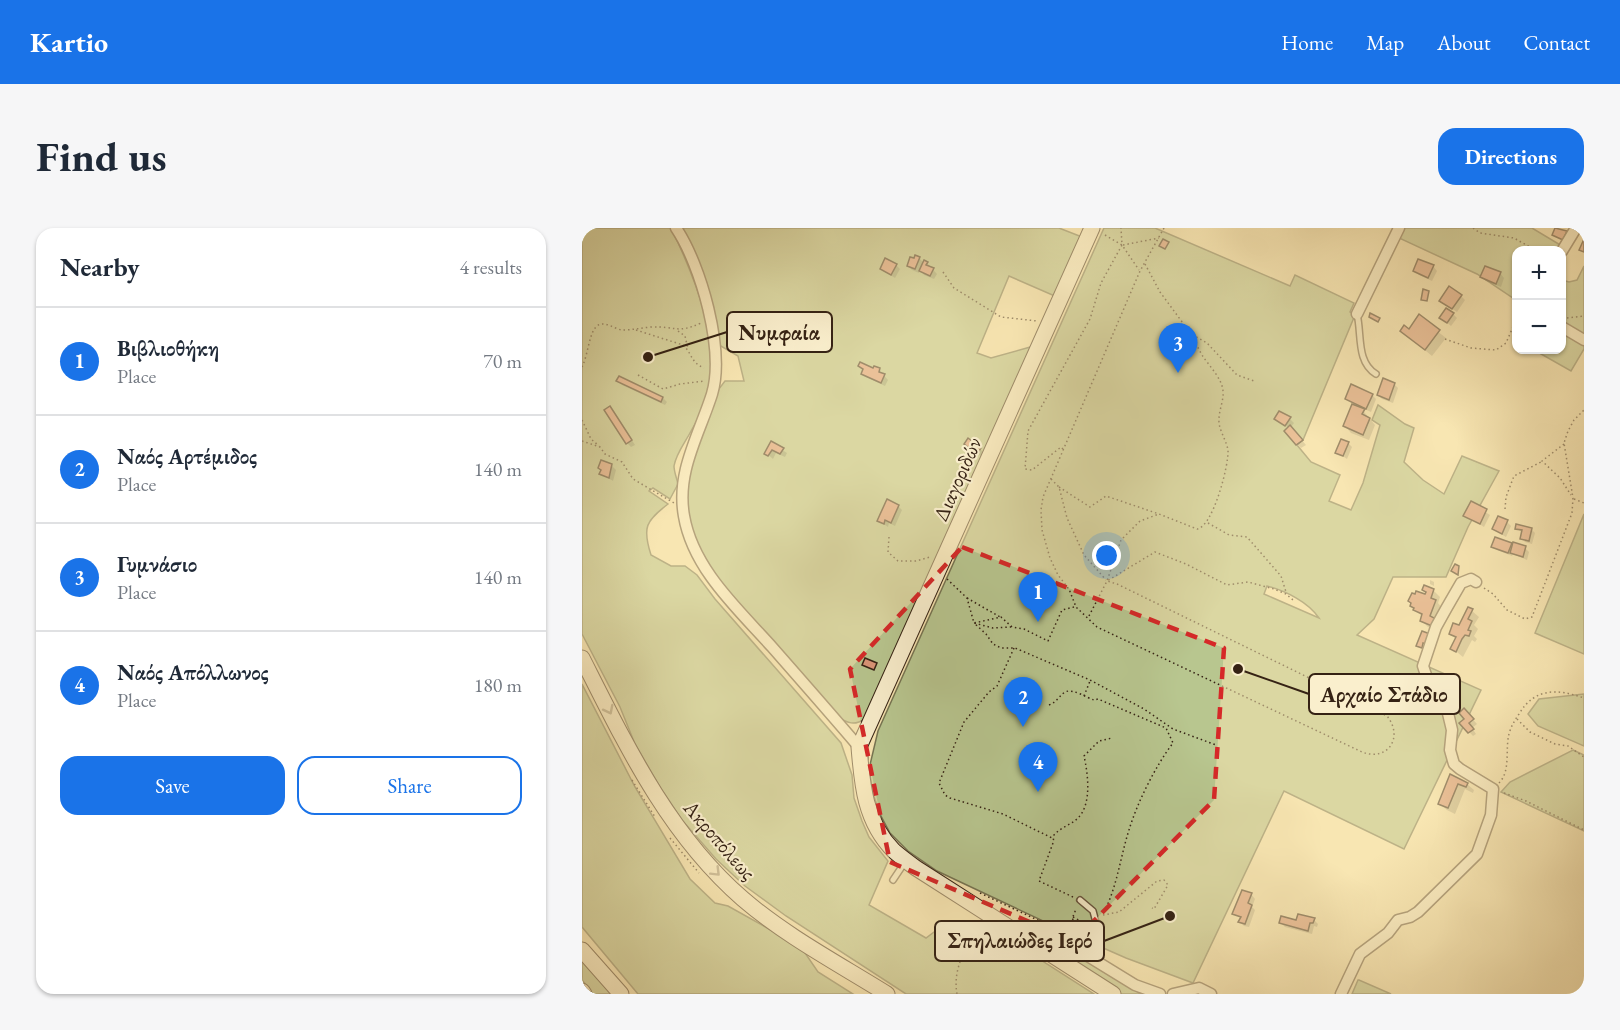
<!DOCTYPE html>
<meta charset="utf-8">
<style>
body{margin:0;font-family:"EB Garamond",serif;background:#f6f6f7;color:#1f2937}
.controls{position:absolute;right:18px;top:18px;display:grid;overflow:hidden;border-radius:12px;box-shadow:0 2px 4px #0004}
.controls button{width:54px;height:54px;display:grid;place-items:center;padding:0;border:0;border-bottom:2px solid #e0e1e3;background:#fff;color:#1f2937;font:30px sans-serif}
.you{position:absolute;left:525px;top:328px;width:21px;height:21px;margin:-15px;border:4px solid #fff;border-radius:50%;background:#1a73e8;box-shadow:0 0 0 9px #1a73e833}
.badge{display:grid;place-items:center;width:39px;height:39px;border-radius:50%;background:#1a73e8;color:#fff;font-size:20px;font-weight:700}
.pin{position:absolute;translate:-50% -50px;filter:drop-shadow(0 2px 3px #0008)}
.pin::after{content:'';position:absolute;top:32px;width:21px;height:18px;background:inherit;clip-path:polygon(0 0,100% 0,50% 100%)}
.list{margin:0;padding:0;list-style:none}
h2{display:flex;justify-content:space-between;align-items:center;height:78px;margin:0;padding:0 24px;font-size:26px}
h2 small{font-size:20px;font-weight:400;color:#747a83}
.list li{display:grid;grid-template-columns:39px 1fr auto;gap:18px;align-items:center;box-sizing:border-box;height:108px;padding:0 24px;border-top:2px solid #e0e1e3}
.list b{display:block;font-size:22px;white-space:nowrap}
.list p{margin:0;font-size:20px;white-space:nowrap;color:#747a83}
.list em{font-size:20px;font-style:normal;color:#747a83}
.actions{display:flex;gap:12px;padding:18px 24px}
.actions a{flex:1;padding:14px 0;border:2px solid #1a73e8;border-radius:18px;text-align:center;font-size:21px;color:#1a73e8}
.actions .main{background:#1a73e8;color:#fff}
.map{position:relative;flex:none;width:1002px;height:766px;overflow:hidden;border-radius:18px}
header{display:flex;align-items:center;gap:36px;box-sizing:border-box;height:84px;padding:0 30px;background:#1a73e8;color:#fff}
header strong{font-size:28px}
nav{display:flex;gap:33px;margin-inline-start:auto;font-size:21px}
.intro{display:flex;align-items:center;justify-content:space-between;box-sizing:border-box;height:144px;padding:0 36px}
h1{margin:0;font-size:42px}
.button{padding:15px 27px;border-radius:18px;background:#1a73e8;color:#fff;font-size:21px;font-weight:700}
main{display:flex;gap:36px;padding:0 36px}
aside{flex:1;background:#fff;border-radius:18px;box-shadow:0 2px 4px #0004}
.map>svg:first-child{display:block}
.green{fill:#b8c68f;stroke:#767452;stroke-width:1.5;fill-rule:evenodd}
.shadow{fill:#0003}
.building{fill:#dc9579;stroke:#352214;stroke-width:1.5}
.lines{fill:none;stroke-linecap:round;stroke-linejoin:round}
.lane-casing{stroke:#66533c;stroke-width:8}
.street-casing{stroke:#66533c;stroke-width:13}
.secondary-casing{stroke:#352214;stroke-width:17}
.path{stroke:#352214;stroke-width:1.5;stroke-dasharray:1.5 3;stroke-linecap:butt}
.lane{stroke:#faefcd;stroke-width:5}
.street{stroke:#faefcd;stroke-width:10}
.secondary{stroke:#faefcd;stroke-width:15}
.oneway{stroke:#a1937a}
.marked{fill:none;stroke:#d62828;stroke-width:4.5;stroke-dasharray:12 8;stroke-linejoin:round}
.labels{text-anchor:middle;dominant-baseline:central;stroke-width:4.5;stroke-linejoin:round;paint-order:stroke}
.street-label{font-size:21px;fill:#352214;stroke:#faefcd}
.leader{fill:none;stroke:#352214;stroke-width:2}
.callout-dot{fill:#352214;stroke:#faefcd;stroke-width:2}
.callout{fill:#faefcd;stroke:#352214;stroke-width:2}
.callout-label{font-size:22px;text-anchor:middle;font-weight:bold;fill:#352214}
</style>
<header>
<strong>Kartio</strong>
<nav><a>Home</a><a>Map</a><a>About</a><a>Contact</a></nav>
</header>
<div class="intro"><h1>Find us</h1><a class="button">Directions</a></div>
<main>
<aside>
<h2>Nearby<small>4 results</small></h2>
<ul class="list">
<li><span class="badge">1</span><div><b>Βιβλιοθήκη</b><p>Place</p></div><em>70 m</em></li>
<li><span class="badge">2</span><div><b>Ναός Αρτέμιδος</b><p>Place</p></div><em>140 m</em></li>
<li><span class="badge">3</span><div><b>Γυμνάσιο</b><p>Place</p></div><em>140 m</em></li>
<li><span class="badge">4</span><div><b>Ναός Απόλλωνος</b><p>Place</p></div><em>180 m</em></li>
</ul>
<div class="actions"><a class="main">Save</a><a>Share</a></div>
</aside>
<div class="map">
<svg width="1002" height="766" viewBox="0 0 1002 766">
<rect width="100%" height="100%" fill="#f8e6b2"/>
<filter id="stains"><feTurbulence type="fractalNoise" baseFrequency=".00333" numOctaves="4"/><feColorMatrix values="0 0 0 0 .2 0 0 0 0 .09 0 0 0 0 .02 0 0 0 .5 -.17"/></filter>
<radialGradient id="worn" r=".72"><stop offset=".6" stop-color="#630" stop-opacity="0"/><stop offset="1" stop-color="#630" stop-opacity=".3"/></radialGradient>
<g class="green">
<path d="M0 0H89C110 43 138 111 128 159 124 174 116 192 108 205 102 216 94 226 92 238 92 244 95 251 96 256L88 271 71 260 67 263 86 276C64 293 60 299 69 327L89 338H103L115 347 133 371 259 515 270 547 272 570 280 593 287 609 306 633 287 677 344 710 356 701 375 708 391 718 409 700 512 766H324L204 688 163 658 134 631 100 592 78 559 53 516 38 479 0 406Z"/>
<path d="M96 0H477L500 9 475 69 427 48 395 125 409 130 452 118 283 491C272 498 266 495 255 489L126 344 103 285 104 242 133 166 143 153H162L156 128 137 117Z"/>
<path d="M522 0H573L708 58 713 47 772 75 768 84 773 87 721 212 715 217 729 234 758 247 747 273 769 282 781 255 798 197 790 192 796 177 823 196 832 200 822 234 841 252 862 266 880 228 917 243 886 299 864 349H811L792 391 775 407 899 462 822 621 702 563 611 755 544 730 478 701 355 643 326 623 308 605 299 588 291 566 287 541 296 503ZM685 358C704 363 726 374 737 390L682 366Z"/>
<path d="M822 0H950L980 18 977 22H934V72L895 46 817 10Z"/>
<path d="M1002 38V111L980 97V52L987 54 995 52Z"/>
<path d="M980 104 1002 117V121L989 143 952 122H980Z"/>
<path d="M1002 286V426L953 405Z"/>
<path d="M0 456 53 559 108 651 133 675 146 678 219 719 236 744 271 766H56L0 699Z"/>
<path d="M1002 466V518L956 498 946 486 957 471Z"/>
<path d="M991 522 1002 527V603L919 564 928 554Z"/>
<path d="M0 729 32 766H11L0 752Z"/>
<path d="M501 730 559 766H537L491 734Z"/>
<path d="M776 752H777L809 766H770Z"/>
</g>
<g class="shadow">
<path d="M337 30 342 35H345L355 46 352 51 342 47 338 42 337 45 330 42 326 38Z"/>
<path d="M314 37 318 41 313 50 299 41Z"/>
<path d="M851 38 855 43 850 53 837 47 833 43Z"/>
<path d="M918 45 922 50 919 59 904 53 900 49Z"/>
<path d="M879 68 883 72 875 84 863 76Z"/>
<path d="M871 86 875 90 869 98 863 93Z"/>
<path d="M837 89 864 110 850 128 820 103H827Z"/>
<path d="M278 138 297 142 306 152 303 158 284 149Z"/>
<path d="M36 153 81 170 85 174 83 177 40 157Z"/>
<path d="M812 156 816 160 811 175 800 171 796 167Z"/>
<path d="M790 167 794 171 789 184 778 179 793 197 787 212 769 205 763 198 772 176 765 170Z"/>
<path d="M32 184 53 217 49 219 45 215Z"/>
<path d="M694 191H708L712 195 709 199 724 217 719 220 704 203 707 200Z"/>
<path d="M189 215 205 225 203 229 194 225 191 231 184 225Z"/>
<path d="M766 215 770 219 765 231 755 224Z"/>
<path d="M388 219 398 221 402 225 400 229Z"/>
<path d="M30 238 34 242 31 253 19 246Z"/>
<path d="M889 275 908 287 902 299 883 287Z"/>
<path d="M316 278 320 282 313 298 307 295 306 299 297 293Z"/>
<path d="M925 294 929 298 924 309 911 301Z"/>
<path d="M934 300 949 301 953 305 950 316 943 314 939 310 941 305Z"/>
<path d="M929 317 931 319 943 320 947 324 945 332 931 326 930 328 915 322 911 318Z"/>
<path d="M848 352 852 354V358L848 356Z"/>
<path d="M843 359 852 363 858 369 856 375 860 380 857 404 846 399 840 393 841 389 829 378 844 368 845 364Z"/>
<path d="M890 383 897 389 892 397 896 401 892 408 895 411 893 414 890 412 881 429 870 420 874 411 869 405 878 399Z"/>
<path d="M886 486 895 496 890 500 894 506 891 508 879 495Z"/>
<path d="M869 548 885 556 892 562 891 565 883 561 873 586 865 582 858 576Z"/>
<path d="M669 666 673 671 670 679 673 682 667 699 662 698 658 694 659 690 652 685Z"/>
<path d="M732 692 736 696 735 699 732 698 730 706 703 699 699 695Z"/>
</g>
<g class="building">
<path d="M973 0 985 3 981 12 970 7Z"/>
<path d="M581 11 587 14 583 21 577 18Z"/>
<path d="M1002 11V24L997 22Z"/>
<path d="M333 27 338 29 333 41 325 38 328 29 332 30Z"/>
<path d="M303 30 315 36 309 47 298 41Z"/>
<path d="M836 31 852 37 846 50 831 43Z"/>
<path d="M342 32 346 34 344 37 352 40 348 48 337 43Z"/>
<path d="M903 38 919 44 914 56 898 49Z"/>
<path d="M867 58 880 67 870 81 857 73Z"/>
<path d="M841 61 847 63 845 73 839 72Z"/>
<path d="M864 80 872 85 865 95 857 90Z"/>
<path d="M788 85 798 90 796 94 787 89Z"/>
<path d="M837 86 858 102 843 122 818 103 822 97 827 101Z"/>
<path d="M278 134 291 140 292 138 298 140 297 144 303 146 299 155 279 146 281 141 276 138Z"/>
<path d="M37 148 81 169 79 174 34 153Z"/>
<path d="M801 150 813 155 807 172 795 167Z"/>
<path d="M769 156 791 166 784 181 763 171Z"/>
<path d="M770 176 783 181 780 186 788 190 781 207 761 198Z"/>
<path d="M28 178 50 212 44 216 22 182Z"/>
<path d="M697 183 709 189 703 198 692 191Z"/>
<path d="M708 197 721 212 714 217 702 203Z"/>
<path d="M386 210 399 220 395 226 382 216Z"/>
<path d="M759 211 767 214 761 228 753 225Z"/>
<path d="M189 213 202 220 198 226 190 222 186 228 182 226Z"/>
<path d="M19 232 30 236 27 250 17 246 19 242 16 240Z"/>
<path d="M305 271 317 277 309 295 303 292 302 296 295 293Z"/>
<path d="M889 273 905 281 898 296 881 288Z"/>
<path d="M916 288 926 292 920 306 910 301Z"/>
<path d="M934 296 950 300 947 313 938 311 940 302 933 301Z"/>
<path d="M913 309 930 315 926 325 909 319Z"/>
<path d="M931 314 944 318 941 329 928 325Z"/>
<path d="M873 336 877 338 876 347 869 343Z"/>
<path d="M842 357 852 361 849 370 854 372 848 388 854 391 850 398 838 393 840 386 831 382 832 380 828 378 829 375 826 373 830 365 833 366 834 363 843 366 844 364 840 362Z"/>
<path d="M886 379 891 381 886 391 890 393 886 402 889 403 887 408 883 407 880 411 874 424 868 421 874 409 867 406 871 395 877 397Z"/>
<path d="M840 403 848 406 844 416 841 415 840 420 834 418Z"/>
<path d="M283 430 295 435 292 442 280 437Z"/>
<path d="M882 480 892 491 887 495 892 501 886 505 877 495 882 491 877 485Z"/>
<path d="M868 546 886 555 884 559 876 556 866 580 856 576Z"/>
<path d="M660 662 670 665 666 675 670 677 663 696 656 694 659 689 650 686Z"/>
<path d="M716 686 733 690 731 695H728L726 703 697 695 699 688 714 692Z"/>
</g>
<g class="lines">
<defs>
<g id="lane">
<path d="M775 86C780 106 774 134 794 146"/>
<path d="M311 652 323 634"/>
<path d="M498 672 511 683 515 698 503 724"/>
<path d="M390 701 410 690"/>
</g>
<g id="street">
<path d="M94 0C119 37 143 122 130 166 117 207 94 244 102 288 111 341 156 381 190 419 219 452 248 485 277 519"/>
<path d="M980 23 994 0"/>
<path d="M775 86 817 0"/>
<path d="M980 99 1002 112"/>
<path d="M480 733 491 724 496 722 553 757 578 766"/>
<path d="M591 766 617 760 629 766"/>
<path d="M759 766 778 726 806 705 816 692 828 689 836 684 895 626 909 587 911 561 878 541 872 536 868 522 870 502 864 477 847 456 841 438 854 399 864 381 879 355 889 351 894 354"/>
</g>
<g id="secondary">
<path d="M510 0 277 519C280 557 283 594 312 623 319 629 327 635 334 640L531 766"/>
<path d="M0 430C44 517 86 606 161 671 204 708 257 736 305 766"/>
<path d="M0 722 39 766"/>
<path d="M0 763 2 766"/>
</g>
</defs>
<use href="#lane" class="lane-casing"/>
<use href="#street" class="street-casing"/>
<use href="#secondary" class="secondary-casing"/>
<g class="path">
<path d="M582 0 558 43 461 269 459 282 460 302 468 330 476 347 487 361 494 379 515 399 780 524C806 534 822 509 805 488L535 356 525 353 573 324 604 336 645 357 666 354 692 361 704 366 711 372"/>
<path d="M891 0 898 5 932 10 953 22"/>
<path d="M523 7 540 17 557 42"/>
<path d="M541 17 577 10"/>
<path d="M563 36 578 64 609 106 625 115 655 147 672 153"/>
<path d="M361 44 372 60 419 89 455 93"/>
<path d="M985 90 1002 88"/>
<path d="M54 102 101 117C110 125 109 135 122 140"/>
<path d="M96 103 103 108 106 121"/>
<path d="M863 111 889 120 914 122 924 115 934 92"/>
<path d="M0 139C6 127 7 106 14 99 21 91 32 101 40 102 50 102 59 100 69 99 93 98 95 106 119 95"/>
<path d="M56 147 81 161 98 156 123 153"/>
<path d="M0 192 9 211 17 218"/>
<path d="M0 213 18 219 23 226 40 234 51 251 92 275"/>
<path d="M982 216 960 233 978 250 989 267"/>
<path d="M481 221 479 219 450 242 443 241 446 203 508 91 519 55 540 17 539 0"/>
<path d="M469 251 477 259 485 290 502 327 524 352"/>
<path d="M477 259 508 279 524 268 577 286 615 301C631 299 647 237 646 222 644 211 636 201 637 191 637 182 642 172 641 163 640 150 627 138 620 127 616 120 613 113 609 106"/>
<path d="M992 271 1002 275"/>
<path d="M923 281 924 269 932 248 959 234"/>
<path d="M626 295 647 307 665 309 699 348 704 364"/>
<path d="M307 309 306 324 316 333H334L348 329"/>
<path d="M365 351 385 370 392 395 411 400 429 399"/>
<path d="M902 360 911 366 925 382 943 391 950 389 990 285 991 270 982 215 986 203 992 192 1002 182"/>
<path d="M385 370 418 389"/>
<path d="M492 379 480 382 466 413 442 401 430 399 419 389 392 395 404 406 411 416 419 420H433L508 452 562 481 591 501 634 517"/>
<path d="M507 388 525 353 539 312 558 293 577 286"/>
<path d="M432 420 415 458 407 464 382 494 357 555 363 567 368 570 421 586 470 610"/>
<path d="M502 468 508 453"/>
<path d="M467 477C475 474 477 468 483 464 491 460 505 470 512 472L516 471 584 500 591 515C574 537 555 575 547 602 538 630 535 660 521 686"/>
<path d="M935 491 948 504 973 516 986 518 1002 529"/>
<path d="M50 552 73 589"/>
<path d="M917 555C929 543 923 521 927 506 929 498 933 492 937 486 953 459 976 461 1002 470"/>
<path d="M922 565 944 573 1002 602"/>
<path d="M88 610 117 645"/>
<path d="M398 665 481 704 492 713"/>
<path d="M491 669 457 653 471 615 472 607C479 599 489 597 496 590 510 576 506 546 502 528L517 513 530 510"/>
<path d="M521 687 537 684 575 653 582 652 586 657 572 681 570 680"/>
<path d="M491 689 504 696"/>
<path d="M477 702 478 701 493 699 502 702 504 697 490 691 494 681"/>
<path d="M375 766C371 743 381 728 388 707"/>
</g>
<use href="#lane" class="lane"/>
<use href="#street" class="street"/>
<use href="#secondary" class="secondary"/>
</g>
<defs><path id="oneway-chevron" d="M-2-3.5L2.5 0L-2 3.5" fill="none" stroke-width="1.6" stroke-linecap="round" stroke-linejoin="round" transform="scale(1.5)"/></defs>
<g class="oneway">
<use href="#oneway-chevron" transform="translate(27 482) rotate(63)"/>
<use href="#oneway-chevron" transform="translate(134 644) rotate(45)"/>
</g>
<path d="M0 0H1002V766H0ZM380 319 642 420 632 572 492 713 308 634 268 441Z" fill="#f8e6b2" fill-opacity=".55" fill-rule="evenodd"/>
<path class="marked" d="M380 319 642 420 632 572 492 713 308 634 268 441Z"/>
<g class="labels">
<g class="street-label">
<text transform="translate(375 251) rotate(-66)">Διαγοριδών</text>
<text transform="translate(138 612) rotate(49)">Ακροπόλεως</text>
</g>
</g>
<path class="leader" d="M66 129L145 104M656 441L727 466M588 688L522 713"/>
<g class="callout-dot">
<circle cx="66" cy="129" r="6"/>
<circle cx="656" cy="441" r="6"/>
<circle cx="588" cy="688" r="6"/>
</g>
<g class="callout">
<rect x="145" y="84" width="105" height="40" rx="6"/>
<rect x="727" y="446" width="151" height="40" rx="6"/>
<rect x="353" y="693" width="169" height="40" rx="6"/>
</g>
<g class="callout-label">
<text x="197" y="112">Νυμφαία</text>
<text x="802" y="474">Αρχαίο Στάδιο</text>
<text x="438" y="720">Σπηλαιώδες Ιερό</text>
</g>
<rect width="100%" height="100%" filter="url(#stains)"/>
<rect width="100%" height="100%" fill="url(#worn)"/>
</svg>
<div class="controls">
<button>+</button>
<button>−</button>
</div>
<div class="you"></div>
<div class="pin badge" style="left:456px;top:394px">1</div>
<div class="pin badge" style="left:441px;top:499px">2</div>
<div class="pin badge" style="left:596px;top:145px">3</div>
<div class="pin badge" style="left:456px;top:564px">4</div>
</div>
</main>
